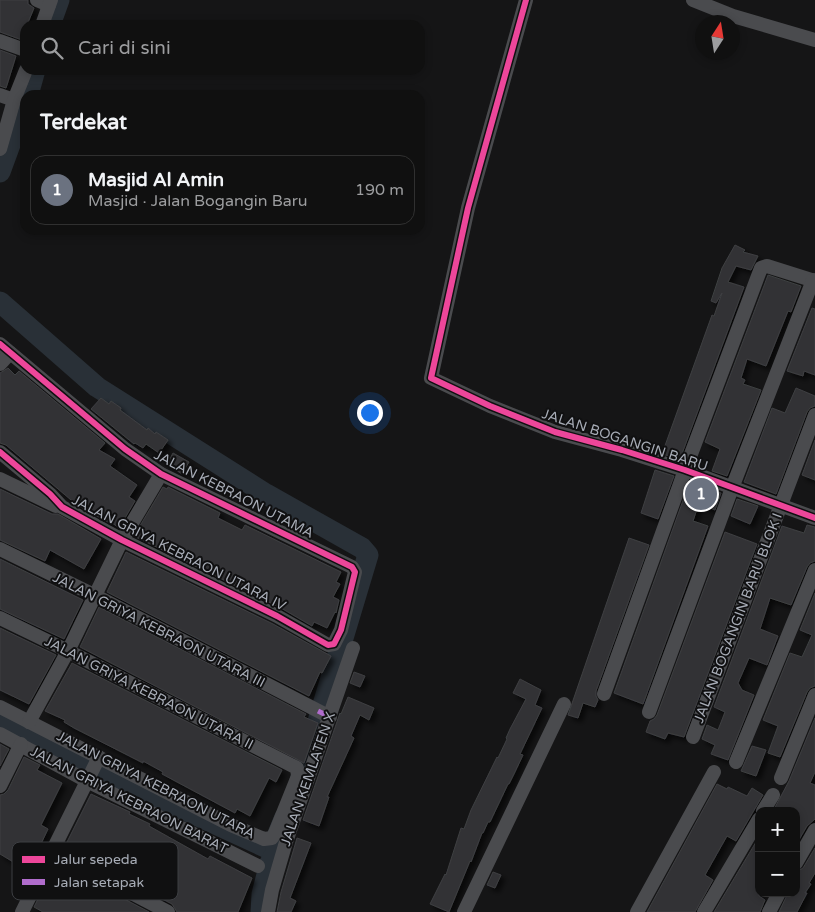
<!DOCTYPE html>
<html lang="id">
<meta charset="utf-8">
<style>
body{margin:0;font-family:"Varela Round",sans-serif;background:#191919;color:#f1f3f6}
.controls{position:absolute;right:15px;bottom:15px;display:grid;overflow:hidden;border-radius:10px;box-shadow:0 2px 8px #0003}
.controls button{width:45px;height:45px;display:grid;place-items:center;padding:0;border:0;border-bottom:1px solid #303030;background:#101010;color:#f1f3f6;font:25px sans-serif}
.compass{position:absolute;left:695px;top:15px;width:45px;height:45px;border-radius:50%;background:#101010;box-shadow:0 2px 8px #0003;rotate:12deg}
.you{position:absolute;left:369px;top:412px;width:18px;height:18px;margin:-12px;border:4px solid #fff;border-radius:50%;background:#1a73e8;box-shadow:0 0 0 8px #1a73e833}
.badge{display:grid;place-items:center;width:32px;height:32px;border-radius:50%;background:#74777e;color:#fff;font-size:16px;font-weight:700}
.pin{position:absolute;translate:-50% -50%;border:2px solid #fff;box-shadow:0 1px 5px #0006}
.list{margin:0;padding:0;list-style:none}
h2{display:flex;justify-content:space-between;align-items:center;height:65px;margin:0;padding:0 20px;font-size:21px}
h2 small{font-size:16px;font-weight:400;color:#9c9d9f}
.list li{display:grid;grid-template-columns:32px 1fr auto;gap:15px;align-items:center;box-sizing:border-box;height:70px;margin:0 10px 10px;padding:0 10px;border:1px solid #303030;border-radius:15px}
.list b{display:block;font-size:19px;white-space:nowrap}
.list p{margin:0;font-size:16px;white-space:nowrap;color:#9c9d9f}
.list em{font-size:16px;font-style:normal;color:#9c9d9f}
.icon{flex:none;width:28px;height:28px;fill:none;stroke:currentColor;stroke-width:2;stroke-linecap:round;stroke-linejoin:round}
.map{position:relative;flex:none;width:815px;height:912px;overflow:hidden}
.search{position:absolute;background:#101010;box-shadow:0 2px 8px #0003;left:20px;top:20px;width:405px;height:55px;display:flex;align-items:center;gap:12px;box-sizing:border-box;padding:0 18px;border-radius:15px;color:#9c9d9f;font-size:19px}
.panel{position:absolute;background:#101010;box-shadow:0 2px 8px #0003;left:20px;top:90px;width:405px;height:145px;border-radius:15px}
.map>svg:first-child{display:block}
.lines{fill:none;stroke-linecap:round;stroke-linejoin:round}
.river{stroke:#293037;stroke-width:21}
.building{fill:#333335;stroke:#3e3f42;filter:url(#shadow)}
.minor{stroke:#4a4b4e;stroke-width:14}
.quiet{stroke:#b06ccc;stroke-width:5;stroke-dasharray:10 5;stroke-linecap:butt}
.cycleway-casing{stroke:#101011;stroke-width:9}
.cycleway{stroke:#ed469a;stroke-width:6}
.labels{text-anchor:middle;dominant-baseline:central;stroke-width:4;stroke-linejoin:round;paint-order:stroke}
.street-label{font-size:14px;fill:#a7acb6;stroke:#101011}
.key{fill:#101011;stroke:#3d3f43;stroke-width:1}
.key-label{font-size:14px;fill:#a7acb6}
</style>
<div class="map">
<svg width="815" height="912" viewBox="0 0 815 912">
<defs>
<filter id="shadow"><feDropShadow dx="4" dy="4" stdDeviation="2.5" flood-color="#0009"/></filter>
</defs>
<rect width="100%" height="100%" fill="#151516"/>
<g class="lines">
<g class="river">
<path d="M50 25 59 0"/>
<path d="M28 95 35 70"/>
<path d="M0 172 25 104"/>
<path d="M0 302 97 387 266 494 362 548 368 555 300 781"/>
<path d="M0 719 102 772 276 852"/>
<path d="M261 912 262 894 270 863 276 852 275 841 285 817"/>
</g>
</g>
<g class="building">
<path d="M0 0H28V4L34 8 27 25H25V33L22 40 0 32Z"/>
<path d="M0 50 16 56 6 88 0 86Z"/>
<path d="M735 245 745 250 743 252 758 256 751 270 736 266 728 282 744 287 680 459 662 454 712 315 714 316 722 293 716 303 711 301 722 268Z"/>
<path d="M768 275 801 286 791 312 788 311 766 366 747 359 741 378 745 380 743 384 761 390 727 476 712 471 720 449 705 442Z"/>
<path d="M812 308 815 309V375L804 371 803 376 787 371Z"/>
<path d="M8 368 15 375 19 371 105 443 99 450 115 459 110 466 137 485 129 497 135 501 119 528 111 522 110 523 77 505 6 445 0 443V373Z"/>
<path d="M796 388 815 396V406L810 408 807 412 776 494 744 482 772 408 785 413Z"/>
<path d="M101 398 109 404 111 401 121 408 120 410 147 430 148 428 155 434 156 432 168 440 159 453 146 444 143 448 135 443 134 444 91 409Z"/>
<path d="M815 440V480L802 475Z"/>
<path d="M173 453 189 462 182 474 167 464Z"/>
<path d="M655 470 674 476 658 519 641 513Z"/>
<path d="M690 481 721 493 715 510 699 503 693 521 708 526 643 704 614 693Z"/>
<path d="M163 487 167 489 168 487 220 513 218 518 242 530 245 525 341 572 336 582 340 584 333 597 339 600 336 613 335 612 327 628 314 622 312 626 281 608 134 536Z"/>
<path d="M0 489 52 514H58L101 539 84 569 50 550 45 561 0 540Z"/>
<path d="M737 499 758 506 750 524 731 516Z"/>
<path d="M807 525 815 527V561L810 563 807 567 791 605 770 598 760 629 778 636 767 665 749 658 738 683 742 690 754 695 728 760 711 754 715 745 702 739 707 725 718 730 725 712 714 707 782 526 804 533Z"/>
<path d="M725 532 757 544 684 737 668 733 665 739 646 732 650 721 654 719 657 715Z"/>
<path d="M629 538 649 545 596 691V696L598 700 595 707 583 703 578 718 568 715Z"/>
<path d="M126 552 273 624 331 656 322 673 320 672 309 696 107 592Z"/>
<path d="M0 559 83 600 64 639 0 609Z"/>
<path d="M815 593V686L810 688 807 692 780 757 768 753 778 726 763 720 790 653 802 657 812 635 800 630Z"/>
<path d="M99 607 306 714 304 717 318 723 304 763 80 647Z"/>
<path d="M0 628 56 655 29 704 0 690Z"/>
<path d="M72 663 282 770 276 782 269 778 250 816 237 809 235 813 162 774 163 772 143 761V763L74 728 64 722 65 720 45 711Z"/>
<path d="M354 672 365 676 360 687 350 683Z"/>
<path d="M520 679 541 690 535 705 542 708 520 754 523 755 514 774 509 784H508L490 822H488L483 833H482L471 862 470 861 449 912 430 904 445 874 446 875 461 828 464 829 471 810 497 757 498 758 507 739 506 738 510 729 526 699 513 693Z"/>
<path d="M348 697 374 708 369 720 360 715 351 736 354 738 349 749 327 797H329L319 826 303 820 340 713 341 714Z"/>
<path d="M815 718V772L810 783 815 785V819L807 826 796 845V811H773L789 781Z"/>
<path d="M0 744 9 749 0 766Z"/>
<path d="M752 746 766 750 756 776 741 771Z"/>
<path d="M24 757 40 765 37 770 62 783 41 825 48 829 39 848 43 850 42 851 30 877 18 871 20 866 0 854V795L4 794 8 790Z"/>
<path d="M717 784 727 789 728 787 747 796 752 788 763 795 736 841 727 836 705 875 713 880 695 912H647Z"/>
<path d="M91 794 130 812 129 814 150 824 149 826 208 859 210 856 252 878 238 912H177L172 904 64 848Z"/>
<path d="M759 837V896L765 900 760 912H714Z"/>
<path d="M297 838 311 843 290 898 296 901 291 912H277L281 892Z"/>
<path d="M815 848V873L809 883 811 884 805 893H807L797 912H779L788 893H796V872L803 868Z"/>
<path d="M56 863 149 912H43L34 907Z"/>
<path d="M493 872 501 875 495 888 487 885Z"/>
</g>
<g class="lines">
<g class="minor">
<path d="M37 0 49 5"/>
<path d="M526 0 468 208 431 378 490 406 555 432 622 450 685 470 815 518"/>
<path d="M693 0 733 16 815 40"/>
<path d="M42 25 51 0"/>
<path d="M0 41 25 50"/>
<path d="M0 95 14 100"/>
<path d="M0 149 14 100 26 70"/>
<path d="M0 344 125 449 161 474 352 567 355 572 341 630 334 644 328 645 277 616 122 540 62 507 50 494 0 452"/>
<path d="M0 364 10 353"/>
<path d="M0 479 56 506"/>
<path d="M0 549 94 595 330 717"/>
<path d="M0 618 68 651 297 768 298 776 275 833 272 838 264 839 231 825 0 707"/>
<path d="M604 694 685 470 761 268 767 266 815 281"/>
<path d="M649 712 732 488 813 280"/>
<path d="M29 722 68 651 122 540 161 474"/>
<path d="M0 734 87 781 258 866"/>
<path d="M693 737 815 415"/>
<path d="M736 762 815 570"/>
<path d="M781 778 815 695"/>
<path d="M0 786 21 744"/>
<path d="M763 811 773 795"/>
<path d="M51 851 168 912"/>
<path d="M796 863 815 830"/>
<path d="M22 912 99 757"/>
<path d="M268 912 272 890 286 842 353 648"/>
<path d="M464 912 564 704"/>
<path d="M637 912 714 772"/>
<path d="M704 912 759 819"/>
<path d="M769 912 779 893"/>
</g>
<path class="quiet" d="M318 711 330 717"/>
<defs>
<g id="cycleway">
<path d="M526 0 468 208 431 378 490 406 555 432 622 450 685 470 815 518"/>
<path d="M0 344 125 449 161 474 352 567 355 572 341 630 334 644 328 645 277 616 122 540 62 507 50 494 0 452"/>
</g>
</defs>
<use href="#cycleway" class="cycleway-casing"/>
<use href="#cycleway" class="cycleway"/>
</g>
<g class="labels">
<g class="street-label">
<text transform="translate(625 440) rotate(18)">JALAN BOGANGIN BARU</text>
<text transform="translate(234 494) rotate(27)">JALAN KEBRAON UTAMA</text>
<text transform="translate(179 553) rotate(27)">JALAN GRIYA KEBRAON UTARA IV</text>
<text transform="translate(738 618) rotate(-69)">JALAN BOGANGIN BARU BLOK I</text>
<text transform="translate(159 630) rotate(27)">JALAN GRIYA KEBRAON UTARA III</text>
<text transform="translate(149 693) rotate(27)">JALAN GRIYA KEBRAON UTARA II</text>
<text transform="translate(308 779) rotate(-71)">JALAN KEMLATEN X</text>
<text transform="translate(156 785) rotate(27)">JALAN GRIYA KEBRAON UTARA</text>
<text transform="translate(129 800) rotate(27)">JALAN GRIYA KEBRAON BARAT</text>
</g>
</g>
<rect x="12" y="842" width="166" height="58" rx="8" class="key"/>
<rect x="22" y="856" width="23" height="7" fill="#ed469a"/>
<rect x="22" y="879" width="23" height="6" fill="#b06ccc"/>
<g class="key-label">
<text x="54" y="864">Jalur sepeda</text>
<text x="54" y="887">Jalan setapak</text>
</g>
</svg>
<div class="controls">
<button>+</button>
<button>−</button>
</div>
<svg class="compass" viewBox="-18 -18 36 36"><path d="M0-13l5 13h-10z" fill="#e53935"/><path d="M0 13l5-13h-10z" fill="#9c9d9f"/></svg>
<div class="you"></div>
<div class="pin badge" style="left:701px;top:494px;background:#6b7280">1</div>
<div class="search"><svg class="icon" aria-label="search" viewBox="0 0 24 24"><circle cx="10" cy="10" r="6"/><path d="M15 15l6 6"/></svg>Cari di sini</div>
<section class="panel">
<h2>Terdekat<small></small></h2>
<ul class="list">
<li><span class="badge" style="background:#6b7280">1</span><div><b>Masjid Al Amin</b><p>Masjid · Jalan Bogangin Baru</p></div><em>190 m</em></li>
</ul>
</section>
</div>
